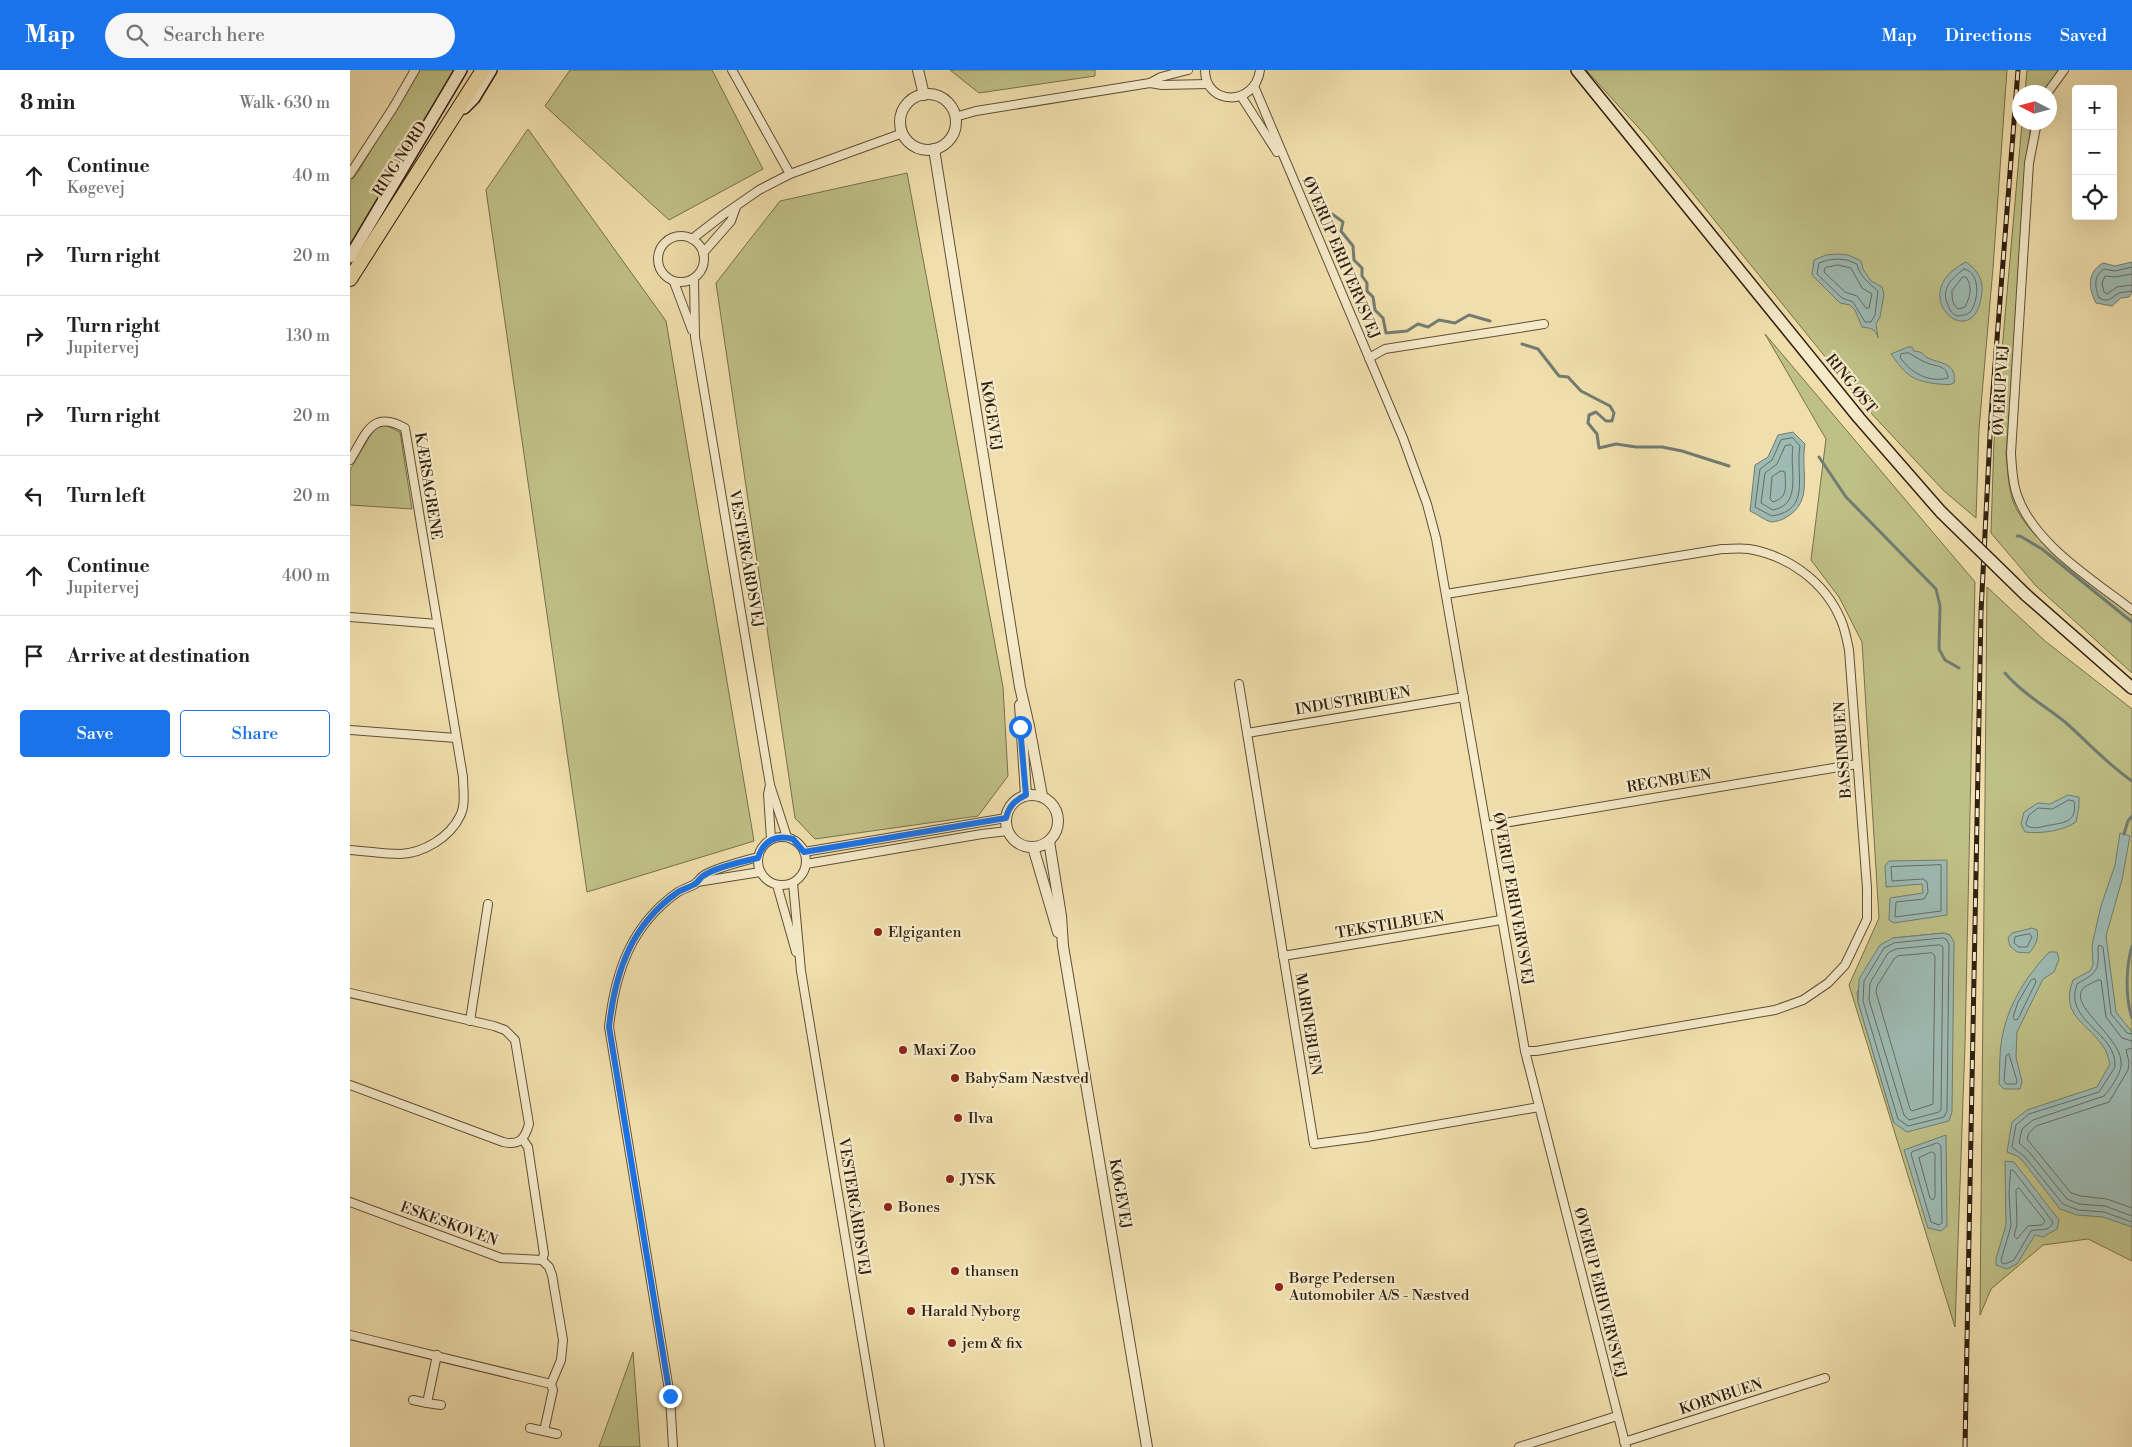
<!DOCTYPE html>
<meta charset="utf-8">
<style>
body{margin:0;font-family:"Libre Bodoni",serif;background:#f6f6f6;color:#202124}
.controls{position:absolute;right:15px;top:15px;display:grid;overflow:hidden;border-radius:5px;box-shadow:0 5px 20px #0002}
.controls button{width:45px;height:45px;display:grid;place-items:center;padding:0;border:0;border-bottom:1px solid #e0e0e0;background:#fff;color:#202124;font:25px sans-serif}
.compass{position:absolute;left:1662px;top:15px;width:45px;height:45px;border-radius:50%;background:#fff;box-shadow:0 5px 20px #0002;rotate:276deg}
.stop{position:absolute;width:15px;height:15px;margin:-11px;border:4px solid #1a73e8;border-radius:50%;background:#fff}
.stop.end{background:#1a73e8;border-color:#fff;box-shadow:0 1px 5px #0008}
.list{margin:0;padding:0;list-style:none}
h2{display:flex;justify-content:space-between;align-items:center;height:65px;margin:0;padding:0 20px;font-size:21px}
h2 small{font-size:16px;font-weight:400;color:#757577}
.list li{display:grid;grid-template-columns:32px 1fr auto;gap:15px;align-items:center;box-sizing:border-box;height:80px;padding:0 20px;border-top:1px solid #e0e0e0}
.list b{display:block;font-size:19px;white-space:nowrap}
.list p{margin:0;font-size:16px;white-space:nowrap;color:#757577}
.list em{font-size:16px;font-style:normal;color:#757577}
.actions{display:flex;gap:10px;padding:15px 20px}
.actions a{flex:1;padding:11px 0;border:1px solid #1a73e8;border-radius:5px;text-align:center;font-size:18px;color:#1a73e8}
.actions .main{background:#1a73e8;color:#fff}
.icon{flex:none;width:28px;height:28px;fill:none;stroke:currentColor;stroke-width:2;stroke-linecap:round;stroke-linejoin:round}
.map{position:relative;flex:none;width:1782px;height:1377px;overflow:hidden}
header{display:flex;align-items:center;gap:30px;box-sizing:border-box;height:70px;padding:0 25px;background:#1a73e8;color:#fff}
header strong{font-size:24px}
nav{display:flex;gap:28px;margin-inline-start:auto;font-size:18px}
.search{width:350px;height:45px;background:#f6f6f6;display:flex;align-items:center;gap:12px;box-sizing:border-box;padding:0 18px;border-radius:28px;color:#757577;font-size:19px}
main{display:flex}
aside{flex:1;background:#fff}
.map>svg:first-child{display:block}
.green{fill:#bfc086;stroke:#78704b;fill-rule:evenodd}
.water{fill:#9dbab3;stroke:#727c72}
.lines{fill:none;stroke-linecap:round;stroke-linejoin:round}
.shore{stroke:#676c62;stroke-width:1}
.stream{stroke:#727c72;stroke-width:3}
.minor-casing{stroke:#614f37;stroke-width:10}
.tertiary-casing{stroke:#614f37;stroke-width:12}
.secondary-casing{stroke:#311f10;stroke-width:14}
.trunk-casing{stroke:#311f10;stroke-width:16}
.minor{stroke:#f5eac9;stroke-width:8}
.tertiary{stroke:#f5eac9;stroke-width:10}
.secondary{stroke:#f5eac9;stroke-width:11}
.trunk{stroke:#f0dfac;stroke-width:14}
.rail-casing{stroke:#311f10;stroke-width:5}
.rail{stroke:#f5eac9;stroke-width:3;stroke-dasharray:9;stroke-linecap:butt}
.secondary-bridge-casing{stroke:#311f10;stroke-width:14;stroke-linecap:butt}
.secondary-bridge{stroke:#f5eac9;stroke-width:11}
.route{stroke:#1a73e8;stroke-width:6}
.poi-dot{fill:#8f2418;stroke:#f5eac9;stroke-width:2}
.labels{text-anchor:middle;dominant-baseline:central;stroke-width:4.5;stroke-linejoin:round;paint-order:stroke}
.street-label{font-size:15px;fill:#311f10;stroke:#f5eac9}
.poi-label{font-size:15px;fill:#311f10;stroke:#f5eac9;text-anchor:start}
</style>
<header>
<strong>Map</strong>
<div class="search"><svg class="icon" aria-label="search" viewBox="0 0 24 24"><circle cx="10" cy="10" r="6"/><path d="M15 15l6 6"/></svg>Search here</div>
<nav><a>Map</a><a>Directions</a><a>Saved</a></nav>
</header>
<main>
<aside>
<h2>8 min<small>Walk · 630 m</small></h2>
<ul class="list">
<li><svg class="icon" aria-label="ahead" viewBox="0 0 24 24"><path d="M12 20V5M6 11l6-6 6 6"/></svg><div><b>Continue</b><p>Køgevej</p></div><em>40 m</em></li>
<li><svg class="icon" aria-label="right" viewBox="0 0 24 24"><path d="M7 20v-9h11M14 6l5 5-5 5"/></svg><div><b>Turn right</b></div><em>20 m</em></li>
<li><svg class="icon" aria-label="right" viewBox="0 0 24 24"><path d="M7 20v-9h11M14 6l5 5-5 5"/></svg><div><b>Turn right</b><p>Jupitervej</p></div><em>130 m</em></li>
<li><svg class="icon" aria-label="right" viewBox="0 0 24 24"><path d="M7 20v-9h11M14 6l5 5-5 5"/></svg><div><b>Turn right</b></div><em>20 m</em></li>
<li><svg class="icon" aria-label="left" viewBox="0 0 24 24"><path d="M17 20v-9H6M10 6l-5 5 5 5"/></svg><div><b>Turn left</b></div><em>20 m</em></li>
<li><svg class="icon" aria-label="ahead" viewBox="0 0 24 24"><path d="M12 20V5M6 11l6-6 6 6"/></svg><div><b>Continue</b><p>Jupitervej</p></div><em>400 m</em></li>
<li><svg class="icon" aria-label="arrive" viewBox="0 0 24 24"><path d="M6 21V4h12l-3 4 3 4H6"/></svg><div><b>Arrive at destination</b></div></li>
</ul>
<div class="actions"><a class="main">Save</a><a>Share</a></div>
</aside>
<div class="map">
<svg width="1782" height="1377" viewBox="0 0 1782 1377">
<rect width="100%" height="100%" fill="#f0dfac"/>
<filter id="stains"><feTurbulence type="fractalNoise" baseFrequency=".004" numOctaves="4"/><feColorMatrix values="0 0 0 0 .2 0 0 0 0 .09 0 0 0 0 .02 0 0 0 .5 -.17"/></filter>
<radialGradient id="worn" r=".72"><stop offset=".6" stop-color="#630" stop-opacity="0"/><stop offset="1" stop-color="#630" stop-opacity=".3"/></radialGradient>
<g class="green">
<path d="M68 0H104L0 175V112L8 102Z"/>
<path d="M220 0H362L413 99 319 150 195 36Z"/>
<path d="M600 0H745V6L629 23Z"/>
<path d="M1236 0H1657L1643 198 1629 359 1626 448 1594 421 1520 342 1297 67Z"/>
<path d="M1677 0H1708L1695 22H1675Z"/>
<path d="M1672 53H1683L1680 60 1656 385C1658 400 1658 417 1663 431 1677 471 1748 519 1782 546V603L1686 516 1641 463 1644 371Z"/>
<path d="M178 59 316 251 404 771 237 822 136 120Z"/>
<path d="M557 103 653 617 658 706 628 746 465 769 445 748 366 213 430 131Z"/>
<path d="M1415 264 1625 512 1615 974 1605 1257 1499 915 1529 848 1512 572 1489 527 1461 490 1476 369ZM1594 863 1600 865 1544 1053 1508 932 1507 922 1543 868Z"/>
<path d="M33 354 50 362 62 439 0 435V400L24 359Z"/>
<path d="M1637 517 1695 571 1782 639V1191L1738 1169 1693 1175 1641 1219 1630 1245Z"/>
<path d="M283 1282 290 1377H249Z"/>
</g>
<g class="water">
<path d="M1488 184 1498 185 1511 191 1513 199 1521 211 1532 217 1534 224 1530 247 1526 254 1528 268C1526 259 1521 258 1512 257L1505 240 1500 235 1490 233 1462 205 1464 190 1476 185Z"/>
<path d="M1616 192C1626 199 1633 208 1632 221 1627 289 1551 225 1616 192Z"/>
<path d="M1782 192V222L1779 227 1771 228 1762 236 1746 233C1738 218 1737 202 1753 193L1765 196Z"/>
<path d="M1558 277H1562L1564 281C1574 282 1571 284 1578 288 1590 294 1607 292 1604 313 1598 316 1594 314 1588 314 1562 311 1556 305 1541 284Z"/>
<path d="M1443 362 1455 374C1450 402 1465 432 1435 448 1432 450 1425 452 1421 452 1414 450 1407 444 1400 441L1405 395 1418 387 1428 365Z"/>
<path d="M1718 725 1729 727V737L1726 752C1713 761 1691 764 1675 762L1671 754 1674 742 1688 733 1700 734Z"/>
<path d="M1770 763 1780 766 1772 810 1756 866 1766 942 1782 962V1157L1753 1147 1727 1145 1710 1139 1672 1090 1667 1086 1657 1082 1662 1052 1677 1040 1747 1017 1760 994C1758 988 1757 981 1753 976 1735 951 1710 945 1723 910L1740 901 1743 895 1742 875 1751 836 1765 795Z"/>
<path d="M1597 790V845L1544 853 1539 850 1540 828 1573 823 1572 814 1536 817 1535 796 1539 791Z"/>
<path d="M1682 858 1687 860C1689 870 1685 876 1679 883L1667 882 1660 876 1658 868 1662 863Z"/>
<path d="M1594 863 1600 865 1604 872 1602 1042 1599 1051 1557 1062 1544 1053 1508 932 1509 909 1530 875 1543 868Z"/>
<path d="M1699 882H1707L1709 889 1704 902 1693 909 1667 962 1666 987 1672 1012 1670 1019H1654L1649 1014C1650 998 1649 979 1653 963 1660 931 1677 906 1699 882Z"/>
<path d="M1596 1065 1597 1156 1591 1161 1578 1158 1554 1080Z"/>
<path d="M1655 1091 1664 1092 1709 1150 1707 1159 1693 1167 1685 1165 1667 1194 1657 1199 1646 1195V1189L1656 1155Z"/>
</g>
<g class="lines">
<g class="shore">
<path d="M1488 189 1497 190 1507 194C1510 207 1518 212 1528 221L1525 245 1521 252H1515L1503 232 1492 228 1467 204 1469 193 1478 190Z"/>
<path d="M1488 195 1501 198 1512 218 1522 224 1519 238H1516L1507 226 1495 222 1474 202 1475 198Z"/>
<path d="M1782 197 1765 201 1754 199C1743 206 1745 217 1749 228 1760 233 1760 228 1769 223 1772 222 1778 222 1782 221"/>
<path d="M1614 199C1631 202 1629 231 1620 242 1617 245 1613 245 1608 246 1602 244 1600 241 1598 235 1590 219 1602 208 1614 199Z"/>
<path d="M1782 204 1765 207 1755 206 1752 213 1754 222 1757 224 1767 217 1782 215"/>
<path d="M1613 207H1616C1623 217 1620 227 1615 237L1609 239C1602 236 1602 228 1602 221Z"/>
<path d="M1559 283C1562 285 1574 292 1577 293 1587 297 1597 295 1598 308 1579 313 1560 303 1550 287L1551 284Z"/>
<path d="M1443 368 1450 376C1445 405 1462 440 1422 446L1405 437 1410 399 1422 390 1431 370Z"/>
<path d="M1441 375 1443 377C1439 400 1453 434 1423 440L1411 433 1415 403 1427 394 1435 376Z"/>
<path d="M1431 401 1435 402C1435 416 1439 427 1423 432L1420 429 1422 407Z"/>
<path d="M1719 730 1724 731C1727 751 1717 752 1701 755 1692 756 1686 760 1677 756L1676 753 1679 745 1688 738 1702 739Z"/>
<path d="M1591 795V841L1545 847 1546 832 1574 829 1578 822 1577 812 1573 809 1542 811 1541 797Z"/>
<path d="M1680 864 1682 867 1677 877H1669L1664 873 1665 867Z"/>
<path d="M1593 868 1596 869 1599 874 1597 1041 1594 1047 1558 1056 1548 1049 1513 931 1514 911 1534 878 1544 873Z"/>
<path d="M1590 875 1593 877 1591 1040 1589 1042 1559 1050 1554 1045 1519 930 1520 913 1538 883 1546 879Z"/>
<path d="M1582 883 1585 886 1583 1034 1562 1041 1560 1039 1526 922 1527 916 1544 889 1548 886Z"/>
<path d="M1685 909 1686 912 1668 949 1665 950 1663 947 1668 932 1681 910Z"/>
<path d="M1782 964 1777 963 1761 944 1753 877 1749 875 1748 878C1749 902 1747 902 1727 914 1713 952 1767 961 1765 997L1749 1022 1679 1044 1666 1055 1662 1077 1675 1087 1713 1134 1728 1140 1754 1142 1782 1152"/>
<path d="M1782 971 1772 968 1756 947 1751 910H1748C1743 913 1735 915 1732 920 1720 938 1775 969 1771 996 1770 1005 1760 1019 1754 1026L1683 1050 1672 1059 1669 1073 1680 1083 1717 1129 1729 1134 1755 1136 1782 1146"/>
<path d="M1782 978 1776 980 1779 992 1778 1000 1759 1032 1686 1056 1679 1063 1677 1069 1721 1123 1731 1126 1757 1129 1782 1138"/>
<path d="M1659 984 1667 1011 1666 1014H1656L1654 1011 1656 986Z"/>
<path d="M1588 1073 1591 1076 1592 1153 1589 1155 1581 1152 1561 1084 1562 1082Z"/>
<path d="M1582 1082 1585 1084V1127L1583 1130 1580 1128 1569 1088Z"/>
<path d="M1661 1100 1664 1101 1703 1152C1699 1163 1689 1158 1681 1161L1664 1190 1655 1194 1652 1193 1651 1190 1661 1156 1659 1124Z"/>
<path d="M1669 1118 1695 1151 1692 1155 1678 1156 1667 1169 1664 1166 1667 1155 1666 1120Z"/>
</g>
<g class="stream">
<path d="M982 144 993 152 991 161 1003 176 1004 190 1012 198V206L1017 213V221L1023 227 1025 240 1033 248 1036 263 1057 261 1068 254 1078 257 1089 250 1105 253 1119 245 1140 251"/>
<path d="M1172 274 1188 279 1209 306 1218 307 1231 321 1260 336 1264 343 1262 351H1256L1246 342 1239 345 1238 353 1247 364 1249 378 1266 374 1286 377H1312L1332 381 1379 396"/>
<path d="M1469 387 1496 427 1586 519 1590 536 1589 579 1595 590 1609 598"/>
<path d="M1667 466H1670L1692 479 1782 552"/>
<path d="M1655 603C1672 623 1695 636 1715 652 1738 672 1757 694 1782 711"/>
<path d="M1774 764 1778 751 1782 746"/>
<path d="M1782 876C1776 897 1775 927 1782 948"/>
</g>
<defs>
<g id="minor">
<path d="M382 0 440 104"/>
<path d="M855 0C855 36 905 37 910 0"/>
<path d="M800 13 811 7 838 0"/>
<path d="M904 16 1053 368 1077 434 1086 468 1175 981 1276 1377"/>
<path d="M1698 22 1714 0"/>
<path d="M891 26 927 82"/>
<path d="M605 47 626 41 800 13 812 15 858 14"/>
<path d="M1687 52 1679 93 1661 383C1662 397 1662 411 1667 425 1684 474 1742 509 1782 540"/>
<path d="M0 104 43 38 65 0"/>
<circle cx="331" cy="189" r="23"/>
<path d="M342 169 373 145 409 120 440 104 553 63"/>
<path d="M353 183 381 151 386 137"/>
<path d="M344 209 345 267 420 715 437 767"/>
<path d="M324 212 342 260"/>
<path d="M1019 288 1035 279 1194 254"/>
<path d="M0 390C16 365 21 339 55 358L113 707C113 719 116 735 110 746 100 767 74 783 50 784 34 784 16 781 0 780"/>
<path d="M1096 524 1372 479C1381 479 1390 478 1399 479 1439 486 1475 512 1491 550 1495 559 1497 570 1499 580L1517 818V849L1495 895 1478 913 1453 930 1425 940 1186 981H1175"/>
<path d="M0 547 87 554"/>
<path d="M889 614 964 1074 1017 1067 1189 1037"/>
<path d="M0 660 106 668"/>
<path d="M897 663 1114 627"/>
<path d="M420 715 418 724 421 769"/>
<path d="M1136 756 1507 694"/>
<circle cx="432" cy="791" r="24"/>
<path d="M454 782 656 748"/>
<path d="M456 794 632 764 658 761"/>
<path d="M347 812 410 802"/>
<path d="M443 813 451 901 530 1377"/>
<path d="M427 815 446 882"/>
<path d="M933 886 1151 850"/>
<path d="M0 923 144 956 155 960 165 970 179 1054C175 1069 169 1076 153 1072L0 1015"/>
<path d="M120 951 138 834"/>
<path d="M0 1132 151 1188 192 1190"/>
<path d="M0 1265 201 1314 211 1290 213 1270 202 1205 199 1197 192 1190 194 1184 178 1077 173 1070"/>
<path d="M63 1330 77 1333 87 1285"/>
<path d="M77 1333 91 1335"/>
<path d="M180 1358 207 1364"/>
<path d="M194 1361 203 1320 201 1314"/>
<path d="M1274 1372 1475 1308"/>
<path d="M323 1377 320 1326 259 957C265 902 281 855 328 822 333 819 340 817 345 814 349 811 350 808 353 806 364 798 394 791 408 787"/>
<path d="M1169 1377 1267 1346"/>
</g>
<g id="tertiary">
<path d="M568 0 574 25"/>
<circle cx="578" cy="52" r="28"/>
<path d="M584 79 670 617 679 656 692 726"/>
<path d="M670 635 676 725"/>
<circle cx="682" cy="751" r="26"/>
<path d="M699 771 711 846 713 876 797 1377"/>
<path d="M683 777 708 862"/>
</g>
<g id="secondary">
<path d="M1227 0 1509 348 1591 442"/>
<path d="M114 38 124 28 141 0"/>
<path d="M0 187 111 0"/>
<path d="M1676 525 1782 618"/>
</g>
<path id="trunk" d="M0 209 133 0"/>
</defs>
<use href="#minor" class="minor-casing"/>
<use href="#tertiary" class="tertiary-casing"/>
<use href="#secondary" class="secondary-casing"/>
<use href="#trunk" class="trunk-casing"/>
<use href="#minor" class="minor"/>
<use href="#tertiary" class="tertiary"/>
<use href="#secondary" class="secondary"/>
<use href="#trunk" class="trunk"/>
<defs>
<path id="rail" d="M1615 1377 1631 542 1641 346 1668 0"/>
</defs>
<use href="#rail" class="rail-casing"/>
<use href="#rail" class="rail"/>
<defs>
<path id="secondary-bridge" d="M1591 442 1676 525"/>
</defs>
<use href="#secondary-bridge" class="secondary-bridge-casing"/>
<use href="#secondary-bridge" class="secondary-bridge"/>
</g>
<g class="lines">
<path class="route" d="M320 1326 259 957C265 902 281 855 328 822 333 819 340 817 345 814 349 811 350 808 353 806 364 798 394 791 408 788 413 771 426 764 443 769L454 782 656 748C659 736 665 730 676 725L670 657"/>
</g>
<g class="poi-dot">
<circle cx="528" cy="862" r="5"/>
<circle cx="553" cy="980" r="5"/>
<circle cx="605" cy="1008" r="5"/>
<circle cx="608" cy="1048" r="5"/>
<circle cx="600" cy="1109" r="5"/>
<circle cx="538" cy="1137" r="5"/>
<circle cx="605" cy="1201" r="5"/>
<circle cx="929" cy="1217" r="5"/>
<circle cx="561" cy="1241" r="5"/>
<circle cx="602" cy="1273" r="5"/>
</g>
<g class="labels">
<g class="street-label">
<text transform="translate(50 89) rotate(-57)">RING NORD</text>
<text transform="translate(991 188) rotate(67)">ØVERUP ERHVERVSVEJ</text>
<text transform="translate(1501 314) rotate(51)">RING ØST</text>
<text transform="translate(1651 320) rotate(-87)">ØVERUPVEJ</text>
<text transform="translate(641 346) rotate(81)">KØGEVEJ</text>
<text transform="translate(78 416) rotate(81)">KÆRSAGRENE</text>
<text transform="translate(396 489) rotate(80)">VESTERGÅRDSVEJ</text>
<text transform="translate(1003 631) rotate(-9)">INDUSTRIBUEN</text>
<text transform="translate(1493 680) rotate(-94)">BASSINBUEN</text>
<text transform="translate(1319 711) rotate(-9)">REGNBUEN</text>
<text transform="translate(1163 829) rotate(80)">ØVERUP ERHVERVSVEJ</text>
<text transform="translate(1040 855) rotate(-9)">TEKSTILBUEN</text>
<text transform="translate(958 954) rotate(81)">MARINEBUEN</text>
<text transform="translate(770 1124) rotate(80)">KØGEVEJ</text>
<text transform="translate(504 1137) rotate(81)">VESTERGÅRDSVEJ</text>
<text transform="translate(99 1154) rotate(20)">ESKESKOVEN</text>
<text transform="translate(1250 1223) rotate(76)">ØVERUP ERHVERVSVEJ</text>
<text transform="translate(1371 1327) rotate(-18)">KORNBUEN</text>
</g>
<g class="poi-label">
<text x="538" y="862">Elgiganten</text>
<text x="563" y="980">Maxi Zoo</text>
<text x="615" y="1008">BabySam Næstved</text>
<text x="618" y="1048">Ilva</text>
<text x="610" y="1109">JYSK</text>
<text x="548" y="1137">Bones</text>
<text x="615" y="1201">thansen</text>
<text x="939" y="1208">Børge Pedersen<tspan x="939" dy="17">Automobiler A/S - Næstved</tspan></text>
<text x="571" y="1241">Harald Nyborg</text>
<text x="612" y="1273">jem &amp; fix</text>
</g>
</g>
<rect width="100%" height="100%" filter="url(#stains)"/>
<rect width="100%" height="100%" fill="url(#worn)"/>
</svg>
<div class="controls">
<button>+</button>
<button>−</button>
<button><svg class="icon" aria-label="locate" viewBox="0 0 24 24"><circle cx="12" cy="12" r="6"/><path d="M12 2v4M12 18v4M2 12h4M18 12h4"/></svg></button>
</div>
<svg class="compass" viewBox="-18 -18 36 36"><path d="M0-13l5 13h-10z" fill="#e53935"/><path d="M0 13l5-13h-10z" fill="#757577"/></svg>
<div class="stop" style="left:670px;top:657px"></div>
<div class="stop end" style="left:320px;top:1326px"></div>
</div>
</main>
